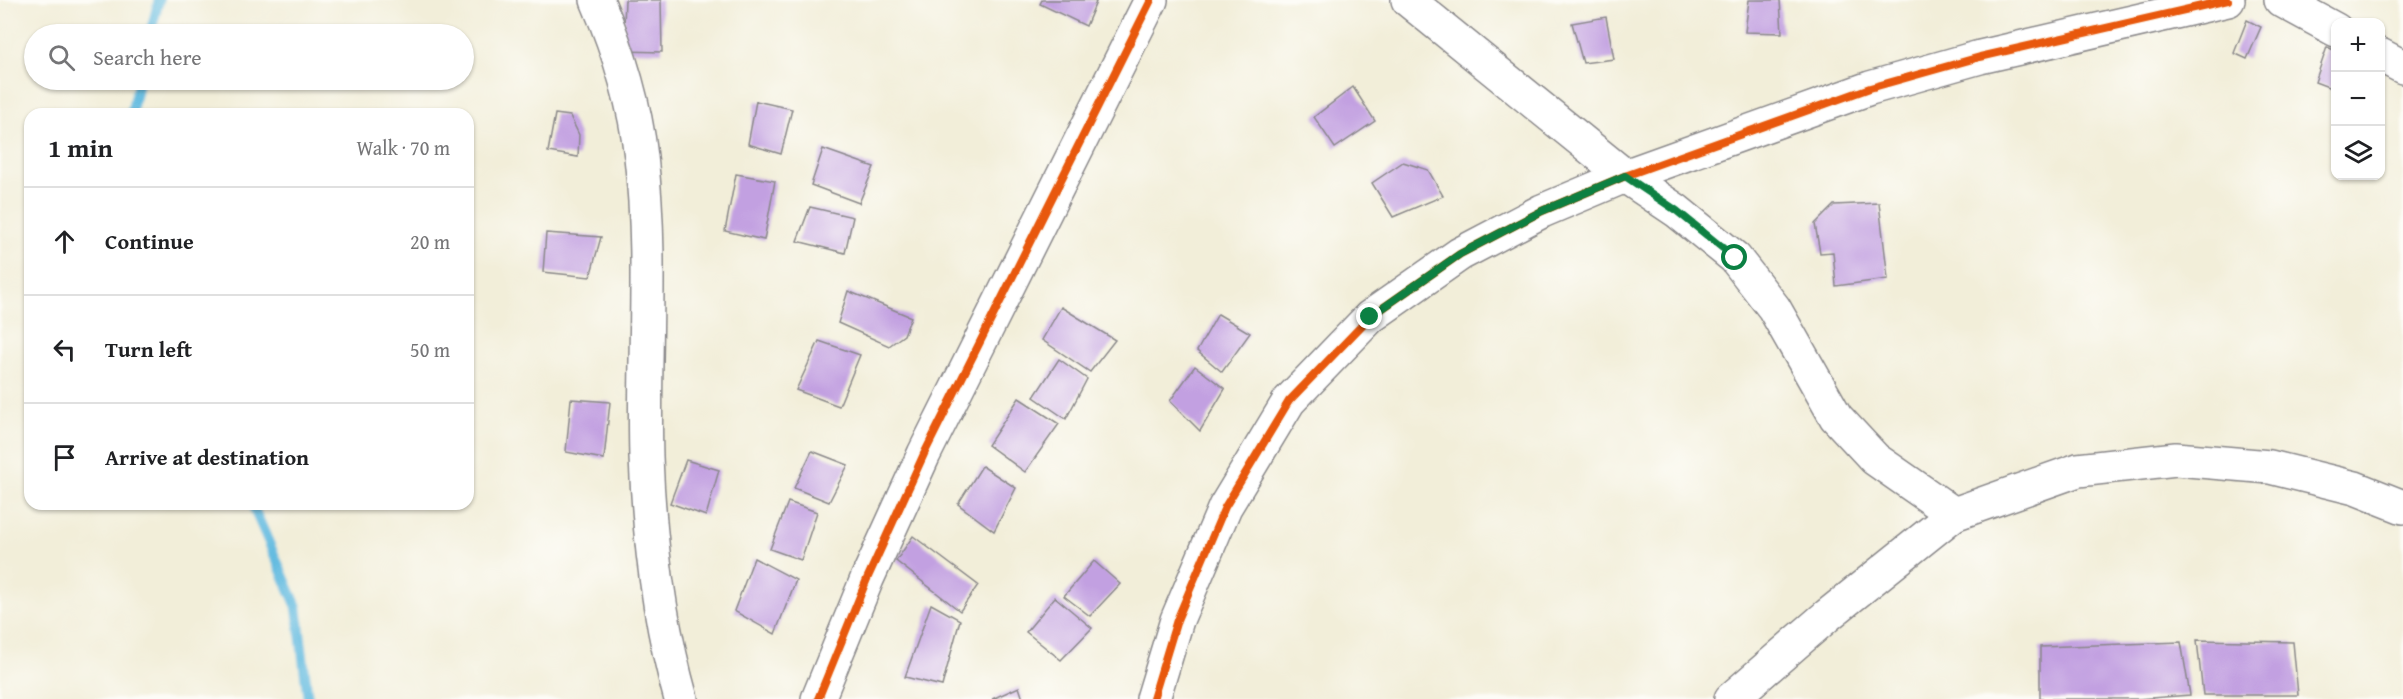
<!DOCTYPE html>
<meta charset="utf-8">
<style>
body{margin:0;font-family:"Gentium Book Plus",serif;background:#f6f6f6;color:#202124}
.controls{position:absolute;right:18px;top:18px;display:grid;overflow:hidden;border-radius:12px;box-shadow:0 2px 4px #0004}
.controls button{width:54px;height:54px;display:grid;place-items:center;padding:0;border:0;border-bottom:2px solid #e0e0e0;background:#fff;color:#202124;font:30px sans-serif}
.stop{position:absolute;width:18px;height:18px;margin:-14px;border:4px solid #0b8043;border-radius:50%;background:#fff}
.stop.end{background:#0b8043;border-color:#fff;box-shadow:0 2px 6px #0008}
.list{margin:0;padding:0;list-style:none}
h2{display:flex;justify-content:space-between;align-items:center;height:78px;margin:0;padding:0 24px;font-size:26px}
h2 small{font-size:20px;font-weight:400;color:#757577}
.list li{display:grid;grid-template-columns:39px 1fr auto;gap:18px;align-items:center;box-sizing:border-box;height:108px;padding:0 24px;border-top:2px solid #e0e0e0}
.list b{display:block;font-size:22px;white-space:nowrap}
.list em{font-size:20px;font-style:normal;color:#757577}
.icon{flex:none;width:33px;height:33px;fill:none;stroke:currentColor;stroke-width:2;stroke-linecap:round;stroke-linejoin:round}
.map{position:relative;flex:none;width:2403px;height:699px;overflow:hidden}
.search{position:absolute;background:#fff;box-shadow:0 2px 4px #0004;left:24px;top:24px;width:450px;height:66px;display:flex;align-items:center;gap:15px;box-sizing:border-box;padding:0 21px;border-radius:33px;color:#757577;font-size:22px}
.panel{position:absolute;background:#fff;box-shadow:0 2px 4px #0004;left:24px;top:108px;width:450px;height:402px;border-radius:18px}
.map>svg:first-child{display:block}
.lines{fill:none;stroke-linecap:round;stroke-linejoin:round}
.stream{stroke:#63bbe0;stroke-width:10}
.building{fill:#c2a0e1}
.minor-casing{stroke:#8a888a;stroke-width:36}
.tertiary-casing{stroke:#8a888a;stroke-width:36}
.minor{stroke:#fff;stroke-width:33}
.tertiary{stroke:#fff;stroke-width:33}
.cycleway-casing{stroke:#fdfcf7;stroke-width:11}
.cycleway{stroke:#e8590c;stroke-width:8}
.route{stroke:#0b8043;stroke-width:8}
</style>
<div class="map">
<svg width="2403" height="699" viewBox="0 0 2403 699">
<rect width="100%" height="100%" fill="#fdfcf7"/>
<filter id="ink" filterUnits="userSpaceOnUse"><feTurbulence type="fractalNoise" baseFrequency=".0167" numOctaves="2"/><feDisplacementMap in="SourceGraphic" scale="12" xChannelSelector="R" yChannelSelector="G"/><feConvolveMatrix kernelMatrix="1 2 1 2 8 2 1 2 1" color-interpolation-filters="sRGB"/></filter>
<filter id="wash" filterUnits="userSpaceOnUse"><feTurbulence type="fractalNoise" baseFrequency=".008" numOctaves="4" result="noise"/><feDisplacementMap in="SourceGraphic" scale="24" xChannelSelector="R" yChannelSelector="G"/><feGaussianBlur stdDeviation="1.35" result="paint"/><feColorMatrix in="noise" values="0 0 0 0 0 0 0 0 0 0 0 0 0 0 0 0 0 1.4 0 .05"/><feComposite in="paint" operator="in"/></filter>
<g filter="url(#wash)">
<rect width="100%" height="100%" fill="#f2eed9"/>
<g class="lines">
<g class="stream">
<path d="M150 34 159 0"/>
<path d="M131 114 139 80"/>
<path d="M252 504 297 607 308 699"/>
</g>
</g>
<g id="blocks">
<g class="building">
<path d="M625 0H661L662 52 623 51Z"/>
<path d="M1042 0H1092L1096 2 1086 26 1040 4Z"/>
<path d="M1749 0H1780L1782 33 1745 32Z"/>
<path d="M1606 17 1614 59 1583 63 1572 23Z"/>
<path d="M2247 20 2261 27 2247 59 2234 53Z"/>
<path d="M2327 47 2336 51V90L2315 82Z"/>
<path d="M1353 87 1375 121 1335 148 1314 117Z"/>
<path d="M756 101 792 109 781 154 748 144Z"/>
<path d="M555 114 570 116 579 135 578 157 548 152Z"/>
<path d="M823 149 874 167 859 203 811 185Z"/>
<path d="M1403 162 1428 170 1443 196 1393 217 1372 183Z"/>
<path d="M736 174 775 181 764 240 725 231Z"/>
<path d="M1879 203 1888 279 1836 286 1833 252 1820 253 1815 224 1834 205Z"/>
<path d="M810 207 853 217 845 253 797 241Z"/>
<path d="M546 233 601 237 590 277 543 272Z"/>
<path d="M848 291 911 317 904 335 889 346 838 323Z"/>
<path d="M1061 307 1115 340 1090 372 1042 340Z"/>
<path d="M1218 314 1250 333 1222 372 1197 351Z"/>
<path d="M819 341 860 355 839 406 796 390Z"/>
<path d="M1059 359 1087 379 1066 419 1034 397Z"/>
<path d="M1195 366 1225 389 1200 431 1170 401Z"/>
<path d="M1019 398 1059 424 1025 472 988 445Z"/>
<path d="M571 399 610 402 604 459 566 452Z"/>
<path d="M812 451 848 465 829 502 794 488Z"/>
<path d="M686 460 719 470 706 516 670 503Z"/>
<path d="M982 466 1016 488 994 531 958 504Z"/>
<path d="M788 502 817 512 801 560 770 549Z"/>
<path d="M913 536 978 585 960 611 896 561Z"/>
<path d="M754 558 796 580 775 634 734 611Z"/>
<path d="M1094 561 1120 584 1090 616 1064 596Z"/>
<path d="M1055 597 1092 628 1061 660 1026 632Z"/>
<path d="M931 604 960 620 942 686 905 677Z"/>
<path d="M2197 640 2293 642 2298 695H2203Z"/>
<path d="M2181 642 2190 695 2137 699H2040V647Z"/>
<path d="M1019 687 1023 699H992Z"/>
</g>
</g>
</g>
<g filter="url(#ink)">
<use href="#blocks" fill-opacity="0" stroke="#8a888a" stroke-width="1.5"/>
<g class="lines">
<defs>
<g id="minor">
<path d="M597 0C618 49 635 104 641 157 653 256 643 357 646 457 649 538 659 621 681 699"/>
<path d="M1408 0 1625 176 1677 211 1735 258 1774 308 1836 417 1875 459 1954 514"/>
<path d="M818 699 867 579 924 454 1151 0"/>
<path d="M1153 699 1177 620 1225 507 1289 401 1370 317 1460 254 1542 211 1625 176 1870 88 1980 57 2228 0"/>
<path d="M1731 699 1828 615 1954 514 2078 470 2176 459 2270 467 2355 488 2403 507"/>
</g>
<g id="tertiary">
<path d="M2281 0 2336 30"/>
<path d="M2380 55 2403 67"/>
</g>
</defs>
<use href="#minor" class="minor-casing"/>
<use href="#tertiary" class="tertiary-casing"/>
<use href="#minor" class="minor"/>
<use href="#tertiary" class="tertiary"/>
<defs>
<g id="cycleway">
<path d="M818 699 867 579 924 454 1151 0"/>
<path d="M1153 699 1177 620 1225 507 1289 401 1370 317 1460 254 1542 211 1625 176 1870 88 1980 57 2228 0"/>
</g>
</defs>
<use href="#cycleway" class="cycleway-casing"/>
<use href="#cycleway" class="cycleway"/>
</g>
</g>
<g class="lines" filter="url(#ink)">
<path class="route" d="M1370 317 1460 254 1542 211 1625 176 1677 211 1735 258"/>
</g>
</svg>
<div class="controls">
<button>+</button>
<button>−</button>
<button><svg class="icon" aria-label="layers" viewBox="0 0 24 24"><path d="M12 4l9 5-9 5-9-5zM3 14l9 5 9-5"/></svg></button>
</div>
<div class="stop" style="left:1735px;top:258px"></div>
<div class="stop end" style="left:1370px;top:317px"></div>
<div class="search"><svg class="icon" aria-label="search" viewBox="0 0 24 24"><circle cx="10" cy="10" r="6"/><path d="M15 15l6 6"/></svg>Search here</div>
<section class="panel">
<h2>1 min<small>Walk · 70 m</small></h2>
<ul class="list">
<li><svg class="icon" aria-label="ahead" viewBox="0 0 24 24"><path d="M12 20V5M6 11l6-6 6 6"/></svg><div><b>Continue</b></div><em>20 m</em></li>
<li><svg class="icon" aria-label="left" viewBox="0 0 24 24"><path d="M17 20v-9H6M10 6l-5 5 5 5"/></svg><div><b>Turn left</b></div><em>50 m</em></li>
<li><svg class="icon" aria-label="arrive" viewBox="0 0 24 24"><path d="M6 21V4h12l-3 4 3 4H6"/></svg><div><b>Arrive at destination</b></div></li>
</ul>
</section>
</div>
